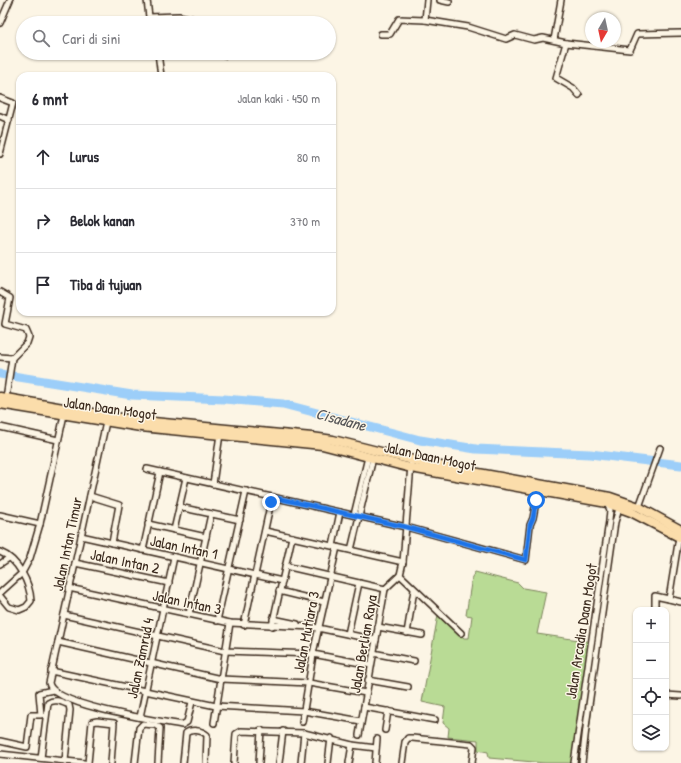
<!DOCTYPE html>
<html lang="id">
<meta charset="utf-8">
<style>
body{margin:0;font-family:"Patrick Hand",sans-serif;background:#f7f7f7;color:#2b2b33}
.controls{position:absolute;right:12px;bottom:12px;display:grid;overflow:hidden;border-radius:8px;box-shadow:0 1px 3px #0004}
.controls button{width:36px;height:36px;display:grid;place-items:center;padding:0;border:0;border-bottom:1px solid #e1e1e2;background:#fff;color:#2b2b33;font:20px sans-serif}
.compass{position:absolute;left:585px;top:12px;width:36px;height:36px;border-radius:50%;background:#fff;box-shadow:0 1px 3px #0004;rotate:189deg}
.stop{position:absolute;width:12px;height:12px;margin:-9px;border:3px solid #1a73e8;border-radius:50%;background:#fff}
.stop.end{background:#1a73e8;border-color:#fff;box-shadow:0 1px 4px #0008}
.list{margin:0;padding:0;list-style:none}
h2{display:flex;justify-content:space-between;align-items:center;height:52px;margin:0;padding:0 16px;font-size:17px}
h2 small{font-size:13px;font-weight:400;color:#7c7c81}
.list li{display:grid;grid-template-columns:26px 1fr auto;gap:12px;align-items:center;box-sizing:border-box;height:64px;padding:0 16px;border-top:1px solid #e1e1e2}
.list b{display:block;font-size:15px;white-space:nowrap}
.list em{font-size:13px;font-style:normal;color:#7c7c81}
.icon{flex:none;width:22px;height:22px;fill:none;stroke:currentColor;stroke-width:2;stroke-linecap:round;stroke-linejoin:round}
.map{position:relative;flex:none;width:681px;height:763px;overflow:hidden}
.search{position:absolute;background:#fff;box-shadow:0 1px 3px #0004;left:16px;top:16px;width:320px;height:44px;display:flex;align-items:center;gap:10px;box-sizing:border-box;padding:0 14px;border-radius:22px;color:#7c7c81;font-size:15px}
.panel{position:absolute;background:#fff;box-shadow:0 1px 3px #0004;left:16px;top:72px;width:320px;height:244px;border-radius:12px}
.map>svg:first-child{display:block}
.green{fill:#b9db95;stroke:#7a825a}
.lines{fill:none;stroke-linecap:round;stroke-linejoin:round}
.river{stroke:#9ccef9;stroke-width:9}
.minor-casing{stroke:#3b2a1e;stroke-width:8}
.highway-casing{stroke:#3b2a1e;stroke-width:11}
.minor{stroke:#fcf5e5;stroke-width:5}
.highway{stroke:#fbddab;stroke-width:8}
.route{stroke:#1a73e8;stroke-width:5}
.labels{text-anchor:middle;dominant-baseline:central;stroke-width:3;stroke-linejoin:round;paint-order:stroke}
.street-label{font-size:15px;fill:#3b2a1e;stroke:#fcf5e5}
.water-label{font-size:16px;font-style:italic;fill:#535355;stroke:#fcf5e5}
</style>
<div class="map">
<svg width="681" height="763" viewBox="0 0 681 763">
<rect width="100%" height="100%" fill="#fcf5e5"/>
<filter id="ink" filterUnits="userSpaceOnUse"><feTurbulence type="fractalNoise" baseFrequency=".025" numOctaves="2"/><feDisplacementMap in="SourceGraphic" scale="8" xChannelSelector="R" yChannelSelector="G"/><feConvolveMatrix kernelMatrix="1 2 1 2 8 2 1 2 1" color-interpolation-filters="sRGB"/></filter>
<g filter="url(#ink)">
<path class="green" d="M475 572 518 583 523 588 546 592 537 634 600 643 585 763H545L489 758 488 752 478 750V740L448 737 449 728 443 723 445 707 422 702 438 615 464 638H469L472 616 466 615 472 577Z"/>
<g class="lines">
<path class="river" d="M0 374 132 395 224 399 283 404 420 440 476 449 590 454 681 465"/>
<defs>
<g id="minor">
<path d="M147 0 149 17 179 16 211 23"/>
<path d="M440 0 449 2"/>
<path d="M425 20 468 27 506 39 515 35 534 40 543 38 566 43 556 78 573 88 579 95"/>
<path d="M0 23 10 0"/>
<path d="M381 34H390L399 19 425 20 427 0"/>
<path d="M554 40 561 0"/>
<path d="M566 43 630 50 637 34 681 33"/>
<path d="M158 53 161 76"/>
<path d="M225 55 226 53"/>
<path d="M0 98 13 103 0 154"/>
<path d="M0 116 9 120"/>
<path d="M0 292 10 298 5 324 26 330 29 337 27 343 12 358 6 398"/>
<path d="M0 357 12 358"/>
<path d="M106 422 49 683C53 706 160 721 182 725L187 722 192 702"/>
<path d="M0 427 58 440"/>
<path d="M411 465 403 562 400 575 461 633"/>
<path d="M147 469 406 527 526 560 530 525 533 518 538 491"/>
<path d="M213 484 220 434"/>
<path d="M90 496 119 505 112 543"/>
<path d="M179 507 240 520"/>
<path d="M639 507 660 448"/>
<path d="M0 515 40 524"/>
<path d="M354 515 368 457"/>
<path d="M148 524 206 537"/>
<path d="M174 530 186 478"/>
<path d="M265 531 403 562"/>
<path d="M81 536 282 581"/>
<path d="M679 537 669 599 681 602"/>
<path d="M333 546 340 512"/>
<path d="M143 550 160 472"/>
<path d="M351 550 373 458"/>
<path d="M0 552C18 559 30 583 31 601L26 607 19 610 9 607 0 596"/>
<path d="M75 563 169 583"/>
<path d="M0 564 9 558"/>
<path d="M285 566 385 589"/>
<path d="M69 588 230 623 313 627 376 640"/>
<path d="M279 591 324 602"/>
<path d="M0 593 22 573 30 558 40 524 64 415"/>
<path d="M655 610V596L669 599"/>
<path d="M189 614 211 514"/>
<path d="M64 615 225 651 313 654 371 665"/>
<path d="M273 619 297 624"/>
<path d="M217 621 246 491"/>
<path d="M244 625 272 497"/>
<path d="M272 626 292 537"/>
<path d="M378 627 422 635"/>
<path d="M407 633 414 590"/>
<path d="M348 634 359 583"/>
<path d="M58 642 221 679 309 683 366 693"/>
<path d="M373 653 414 661"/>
<path d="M51 671 216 706 304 711 361 721"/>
<path d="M368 680 408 687"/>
<path d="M666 695 681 696"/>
<path d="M364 707 435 720"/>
<path d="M140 717 174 557"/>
<path d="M302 722 314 649 337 547"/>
<path d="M214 723 230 623"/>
<path d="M385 730 388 711"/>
<path d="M359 735 385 589 400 575"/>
<path d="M0 741 27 747 31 715H41L39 693 53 690"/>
<path d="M0 754 84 763"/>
<path d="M41 758 48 703C55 698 62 702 69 705L70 710 65 761"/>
<path d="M88 763 92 722 97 721 114 723 111 763"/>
<path d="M135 763 139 728 143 724 155 725 160 728 158 763"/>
<path d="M183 763 186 733C191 729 202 730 207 735L206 763"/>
<path d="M234 763 236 734 241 731 304 733 352 745 376 748"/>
<path d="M259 763 261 730"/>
<path d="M279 763 283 731"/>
<path d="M301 763 304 733"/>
<path d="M328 763 331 738"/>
<path d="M349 763 352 745"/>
<path d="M375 763 377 739"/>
<path d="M402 763 405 742 408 738H412L471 744 474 747 472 763"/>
<path d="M574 763 609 521 610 510 607 503"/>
<path d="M582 763 587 719 615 522 618 512 623 508"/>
</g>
<g id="highway">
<path d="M0 397 132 420 312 437 333 440 429 464 610 497 639 507 681 530"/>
<path d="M0 404 141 427 322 445 411 468 607 503 631 512 681 538"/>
</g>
</defs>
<use href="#minor" class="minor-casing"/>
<use href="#highway" class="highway-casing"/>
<use href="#minor" class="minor"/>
<use href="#highway" class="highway"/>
</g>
</g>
<g class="lines" filter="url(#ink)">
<path class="route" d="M271 502 272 497 406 527 526 560 530 525 533 518 536 500"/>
</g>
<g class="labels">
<g class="street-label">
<text transform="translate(110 408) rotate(8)">Jalan Daan Mogot</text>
<text transform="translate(430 456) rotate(12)">Jalan Daan Mogot</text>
<text transform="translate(67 544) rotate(-78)">Jalan Intan Timur</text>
<text transform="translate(184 547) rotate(12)">Jalan Intan 1</text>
<text transform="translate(125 561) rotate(12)">Jalan Intan 2</text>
<text transform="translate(187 602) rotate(12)">Jalan Intan 3</text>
<text transform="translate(581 631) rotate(-81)">Jalan Arcadia Daan Mogot</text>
<text transform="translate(306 632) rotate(-79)">Jalan Mutiara 3</text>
<text transform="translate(363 644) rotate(-80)">Jalan Berlian Raya</text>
<text transform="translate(140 658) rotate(-78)">Jalan Zamrud 4</text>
</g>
<g class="water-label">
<text transform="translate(341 419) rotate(15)">Cisadane</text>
</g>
</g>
</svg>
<div class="controls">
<button>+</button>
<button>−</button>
<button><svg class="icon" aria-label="locate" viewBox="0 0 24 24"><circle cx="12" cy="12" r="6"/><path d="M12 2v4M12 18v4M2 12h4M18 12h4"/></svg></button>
<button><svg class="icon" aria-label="layers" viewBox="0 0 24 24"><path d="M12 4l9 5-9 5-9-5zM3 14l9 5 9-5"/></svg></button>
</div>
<svg class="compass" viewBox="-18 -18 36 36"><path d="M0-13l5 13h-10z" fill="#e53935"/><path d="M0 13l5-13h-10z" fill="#7c7c81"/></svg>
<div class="stop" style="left:536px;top:500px"></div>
<div class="stop end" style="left:271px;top:502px"></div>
<div class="search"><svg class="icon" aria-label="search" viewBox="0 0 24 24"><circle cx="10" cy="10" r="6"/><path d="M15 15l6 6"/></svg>Cari di sini</div>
<section class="panel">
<h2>6 mnt<small>Jalan kaki · 450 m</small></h2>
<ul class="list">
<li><svg class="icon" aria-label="ahead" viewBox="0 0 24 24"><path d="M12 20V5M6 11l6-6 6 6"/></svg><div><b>Lurus</b></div><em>80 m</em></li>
<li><svg class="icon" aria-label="right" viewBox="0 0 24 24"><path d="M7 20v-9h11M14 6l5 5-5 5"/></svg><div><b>Belok kanan</b></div><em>370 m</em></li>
<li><svg class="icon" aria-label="arrive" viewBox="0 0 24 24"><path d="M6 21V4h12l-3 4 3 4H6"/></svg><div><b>Tiba di tujuan</b></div></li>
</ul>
</section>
</div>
